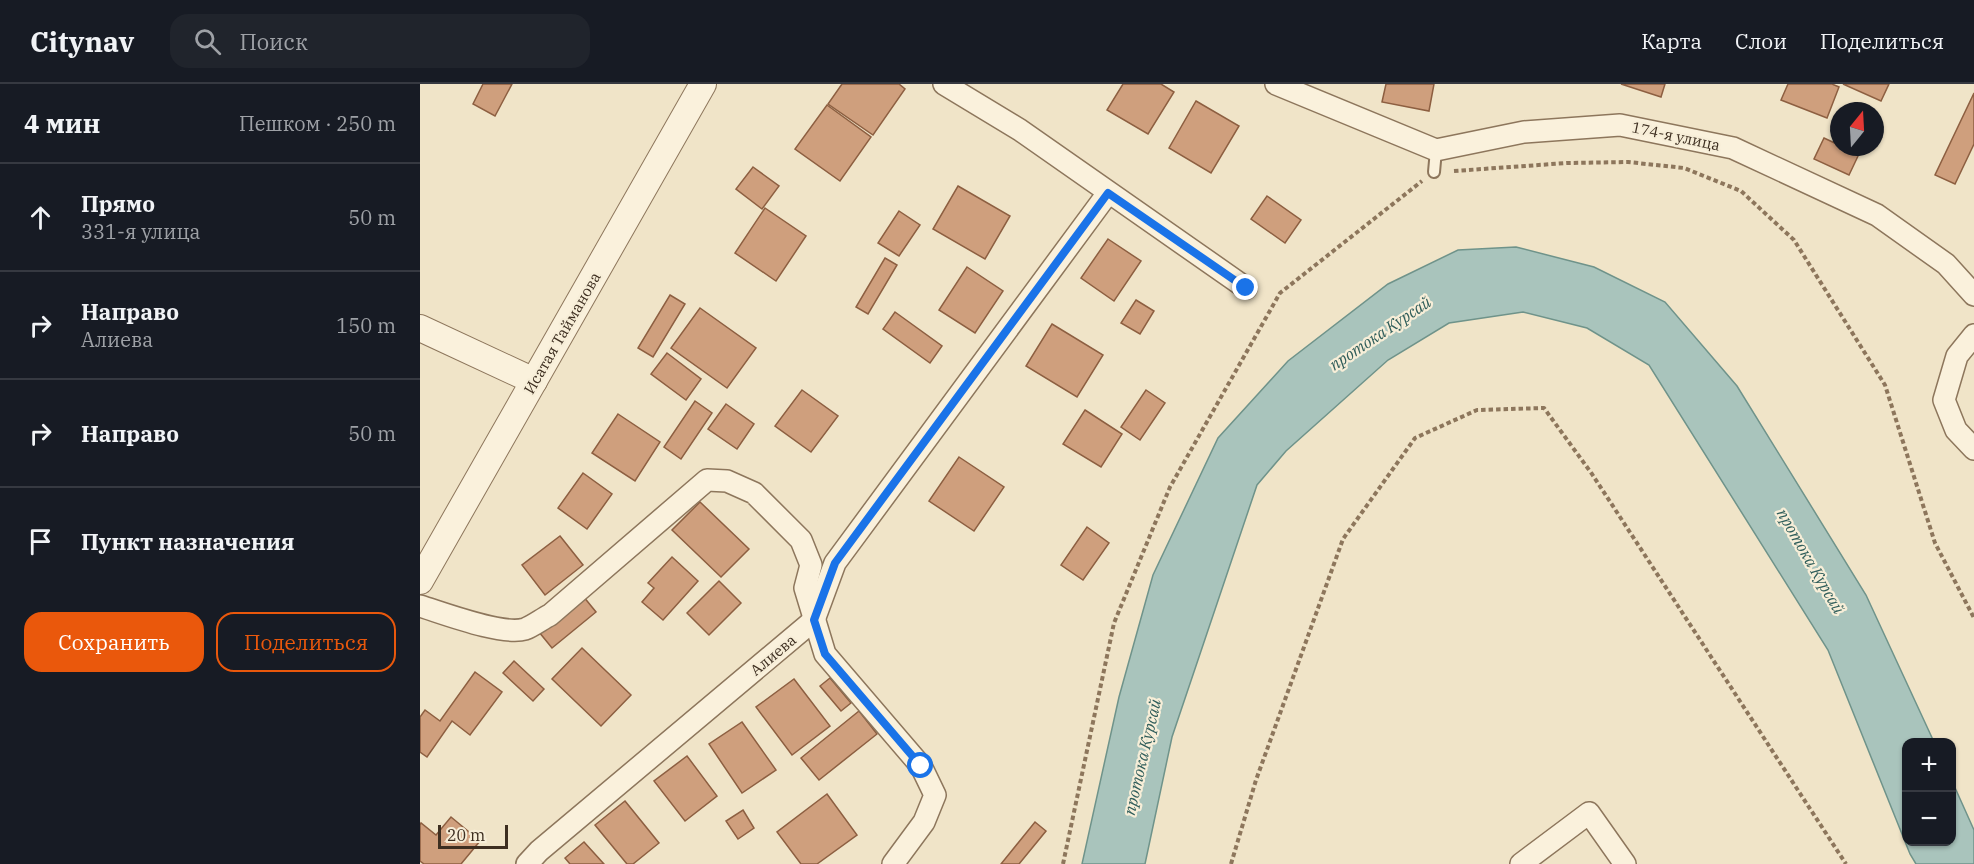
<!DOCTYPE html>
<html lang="ru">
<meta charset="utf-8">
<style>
body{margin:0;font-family:"IBM Plex Serif",serif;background:#20242c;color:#f1f3f6}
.controls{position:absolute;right:18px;bottom:18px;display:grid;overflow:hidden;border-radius:12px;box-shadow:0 2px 4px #0004}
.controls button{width:54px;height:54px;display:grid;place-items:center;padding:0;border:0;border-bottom:2px solid #363941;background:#171b24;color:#f1f3f6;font:30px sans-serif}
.compass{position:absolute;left:1410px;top:18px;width:54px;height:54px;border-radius:50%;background:#171b24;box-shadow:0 2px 4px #0004;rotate:18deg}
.scale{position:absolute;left:18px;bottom:15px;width:70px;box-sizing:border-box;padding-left:6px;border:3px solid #3d2e20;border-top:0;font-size:16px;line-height:21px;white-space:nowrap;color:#3d2e20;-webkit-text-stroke:4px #f7eed8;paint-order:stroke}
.stop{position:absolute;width:18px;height:18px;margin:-14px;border:4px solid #1a73e8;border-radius:50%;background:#fff}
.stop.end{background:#1a73e8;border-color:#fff;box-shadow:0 2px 6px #0008}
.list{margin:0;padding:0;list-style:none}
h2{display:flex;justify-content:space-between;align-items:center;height:78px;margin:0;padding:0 24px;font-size:26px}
h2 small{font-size:20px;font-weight:400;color:#9ea1a6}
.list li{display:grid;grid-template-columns:39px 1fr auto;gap:18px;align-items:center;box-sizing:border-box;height:108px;padding:0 24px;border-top:2px solid #363941}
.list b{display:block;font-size:22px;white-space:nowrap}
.list p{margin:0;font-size:20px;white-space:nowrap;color:#9ea1a6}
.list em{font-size:20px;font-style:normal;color:#9ea1a6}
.actions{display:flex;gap:12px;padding:18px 24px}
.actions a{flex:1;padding:14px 0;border:2px solid #ea580c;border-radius:18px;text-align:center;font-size:21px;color:#ea580c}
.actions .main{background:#ea580c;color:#fff}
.icon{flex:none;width:33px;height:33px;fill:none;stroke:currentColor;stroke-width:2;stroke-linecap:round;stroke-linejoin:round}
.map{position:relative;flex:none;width:1554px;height:780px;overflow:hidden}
header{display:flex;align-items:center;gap:36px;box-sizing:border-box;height:84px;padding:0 30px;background:#171b24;border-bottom:2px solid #363941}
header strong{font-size:28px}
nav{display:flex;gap:33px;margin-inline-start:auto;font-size:21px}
.search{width:420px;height:54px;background:#20242c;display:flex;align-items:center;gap:15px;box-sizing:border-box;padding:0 21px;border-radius:18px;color:#9ea1a6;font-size:22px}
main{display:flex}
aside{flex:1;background:#171b24}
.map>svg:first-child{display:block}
.water{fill:#a9c4bc;stroke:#6f938a;stroke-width:1.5}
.building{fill:#cf9f7d;stroke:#8d5f41;stroke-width:1.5}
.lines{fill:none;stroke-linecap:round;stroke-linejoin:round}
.service-casing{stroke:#8d765c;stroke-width:14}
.minor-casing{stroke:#8d765c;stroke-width:24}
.tertiary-casing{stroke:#8d765c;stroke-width:28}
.path{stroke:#8d765c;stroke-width:4;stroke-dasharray:4.5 3;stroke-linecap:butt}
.service{stroke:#faf1dc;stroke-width:10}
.minor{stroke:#faf1dc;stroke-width:21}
.tertiary{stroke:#faf1dc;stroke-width:26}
.route{stroke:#1a73e8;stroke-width:8}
.labels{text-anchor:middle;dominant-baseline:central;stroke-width:4.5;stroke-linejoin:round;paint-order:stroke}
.street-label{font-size:15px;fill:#3d2e20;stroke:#f7eed8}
.water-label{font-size:16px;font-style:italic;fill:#2f5d5a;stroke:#f7eed8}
</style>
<header>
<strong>Citynav</strong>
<div class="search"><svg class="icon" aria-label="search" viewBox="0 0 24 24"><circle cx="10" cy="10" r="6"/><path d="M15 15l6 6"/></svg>Поиск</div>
<nav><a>Карта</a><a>Слои</a><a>Поделиться</a></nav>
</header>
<main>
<aside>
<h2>4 мин<small>Пешком · 250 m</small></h2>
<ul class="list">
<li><svg class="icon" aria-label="ahead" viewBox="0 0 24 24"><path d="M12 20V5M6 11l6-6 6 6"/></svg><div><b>Прямо</b><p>331-я улица</p></div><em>50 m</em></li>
<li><svg class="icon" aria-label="right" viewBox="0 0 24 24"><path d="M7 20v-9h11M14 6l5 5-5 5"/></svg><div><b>Направо</b><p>Алиева</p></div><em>150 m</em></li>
<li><svg class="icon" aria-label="right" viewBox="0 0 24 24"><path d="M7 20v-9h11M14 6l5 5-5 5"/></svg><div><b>Направо</b></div><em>50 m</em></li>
<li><svg class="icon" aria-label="arrive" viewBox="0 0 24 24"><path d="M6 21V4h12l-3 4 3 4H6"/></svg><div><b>Пункт назначения</b></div></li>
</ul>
<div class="actions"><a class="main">Сохранить</a><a>Поделиться</a></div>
</aside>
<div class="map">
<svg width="1554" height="780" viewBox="0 0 1554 780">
<rect width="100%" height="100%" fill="#f0e4c8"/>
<path class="water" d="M1096 163 1174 183 1245 218 1317 302 1446 511 1514 658H1486V758H1532V697L1554 746V780H1496L1490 770 1408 566 1229 281 1167 244 1103 228 1029 239 968 276 866 367 837 401 752 653 725 780H662L699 613 733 491 798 354 868 277 968 200 1038 166Z"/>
<g class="building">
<path d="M63 0H92L75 32 53 20Z"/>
<path d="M422 0H479L485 5 453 51 408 20Z"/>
<path d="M703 0H741L754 8 728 50 687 26Z"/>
<path d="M966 0H1014L1009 27 962 18Z"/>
<path d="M1201 0H1245L1241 13Z"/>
<path d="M1368 0H1412L1419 3 1407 34 1361 16Z"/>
<path d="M1423 0H1469L1461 17Z"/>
<path d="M1554 9V60L1535 100 1515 91Z"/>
<path d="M776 17 819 42 791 89 749 64Z"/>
<path d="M407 21 451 53 420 97 375 65Z"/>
<path d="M1404 54 1419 61V63H1423L1439 70 1429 91 1394 75Z"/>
<path d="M333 83 359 102 342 125 316 105Z"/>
<path d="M538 102 590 132 565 175 513 145Z"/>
<path d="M847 112 881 136 865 159 831 135Z"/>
<path d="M345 124 386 152 356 197 315 169Z"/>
<path d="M479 127 500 141 479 172 458 159Z"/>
<path d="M688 155 721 177 694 217 661 194Z"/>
<path d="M465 174 477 181 448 230 436 223Z"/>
<path d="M547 183 583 207 555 249 519 226Z"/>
<path d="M250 211 265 220 233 273 218 264Z"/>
<path d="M716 216 734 227 720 250 701 239Z"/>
<path d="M280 224 336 264 307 304 251 264Z"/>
<path d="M475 228 522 262 510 279 463 245Z"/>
<path d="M632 240 683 271 657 313 606 282Z"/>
<path d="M247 269 281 295 266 316 231 290Z"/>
<path d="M382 306 418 332 391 368 355 342Z"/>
<path d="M726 306 745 319 720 356 701 343Z"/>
<path d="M275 317 292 329 261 375 244 363Z"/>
<path d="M306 320 334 340 317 365 288 345Z"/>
<path d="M665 326 702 350 681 383 643 360Z"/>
<path d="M198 330 240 358 215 397 172 369Z"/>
<path d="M539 373 584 403 554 447 509 417Z"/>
<path d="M163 389 192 410 167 445 138 424Z"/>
<path d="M280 418 329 465 301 493 252 446Z"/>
<path d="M667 443 689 459 663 496 641 481Z"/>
<path d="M140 452 163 481 125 511 102 481Z"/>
<path d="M252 473 278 497 243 536 222 518 234 504 228 499Z"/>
<path d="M299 497 321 519 289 551 267 529Z"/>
<path d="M163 512 176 528 132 564 119 548Z"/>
<path d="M162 564 211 611 181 642 132 595Z"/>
<path d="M94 577 124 605 113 617 83 589Z"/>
<path d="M55 588 82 608 50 651 32 637 7 673 0 668V633L5 626 20 637Z"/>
<path d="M410 594 431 619 421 627 400 602Z"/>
<path d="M374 595 410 642 372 671 336 623Z"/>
<path d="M439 627 457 650 399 696 381 674Z"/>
<path d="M322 638 356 686 322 709 289 660Z"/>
<path d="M267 672 297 712 265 737 234 697Z"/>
<path d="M407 710 437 751 397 780H381L357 748Z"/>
<path d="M205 717 239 759 213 780H207L175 741Z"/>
<path d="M323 726 334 744 318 755 306 737Z"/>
<path d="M31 733 60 757 41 780H4L0 777V741L1 739 16 751Z"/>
<path d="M615 738 626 747 599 780H581Z"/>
<path d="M164 758 184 780H150L145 774Z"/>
</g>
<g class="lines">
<defs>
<path id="service" d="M1014 88 1016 66"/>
<g id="minor">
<path d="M524 0 600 46 826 204"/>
<path d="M856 0 1016 66 1104 48 1200 41 1313 64 1457 131 1526 180 1554 211"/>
<path d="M1554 251 1537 272 1524 316 1536 346 1554 365"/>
<path d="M0 522C23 529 83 552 105 545 113 542 122 535 130 531L287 396 307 397 334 409 381 456 391 481 385 504 405 570 501 682 515 711 504 738 473 780"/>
<path d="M107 780 119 767 394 536 415 479 688 109"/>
<path d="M1101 780 1169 729 1205 780"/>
</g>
<g id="tertiary">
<path d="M0 244 114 297"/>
<path d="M0 497 283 0"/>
</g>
</defs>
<use href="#service" class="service-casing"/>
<use href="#minor" class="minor-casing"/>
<use href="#tertiary" class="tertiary-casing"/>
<g class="path">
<path d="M1034 87 1147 79 1208 78 1264 84 1321 107 1374 156 1465 301 1515 459 1554 534"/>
<path d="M643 780 694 539 750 403 860 209 1002 97"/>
<path d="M811 780 836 696 923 455 995 354 1057 326 1124 324 1172 390 1426 780"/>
</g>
<use href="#service" class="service"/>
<use href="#minor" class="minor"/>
<use href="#tertiary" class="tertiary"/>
</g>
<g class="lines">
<path class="route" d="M501 682 405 570 394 536 415 479 688 109 826 204"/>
</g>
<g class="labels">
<g class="street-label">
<text transform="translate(1256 52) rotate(12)">174-я улица</text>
<text transform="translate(142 249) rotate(-60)">Исатая Тайманова</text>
<text transform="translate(353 571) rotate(-40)">Алиева</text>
</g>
<g class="water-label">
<text transform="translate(960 249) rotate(-34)">протока Курсай</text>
<text transform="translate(1391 477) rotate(60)">протока Курсай</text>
<text transform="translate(722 673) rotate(-77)">протока Курсай</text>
</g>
</g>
</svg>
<div class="controls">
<button>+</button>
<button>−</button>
</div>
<svg class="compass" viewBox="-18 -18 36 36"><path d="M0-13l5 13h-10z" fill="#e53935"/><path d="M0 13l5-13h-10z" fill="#9ea1a6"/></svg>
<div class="scale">20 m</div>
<div class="stop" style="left:501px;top:682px"></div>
<div class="stop end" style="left:826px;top:204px"></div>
</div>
</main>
